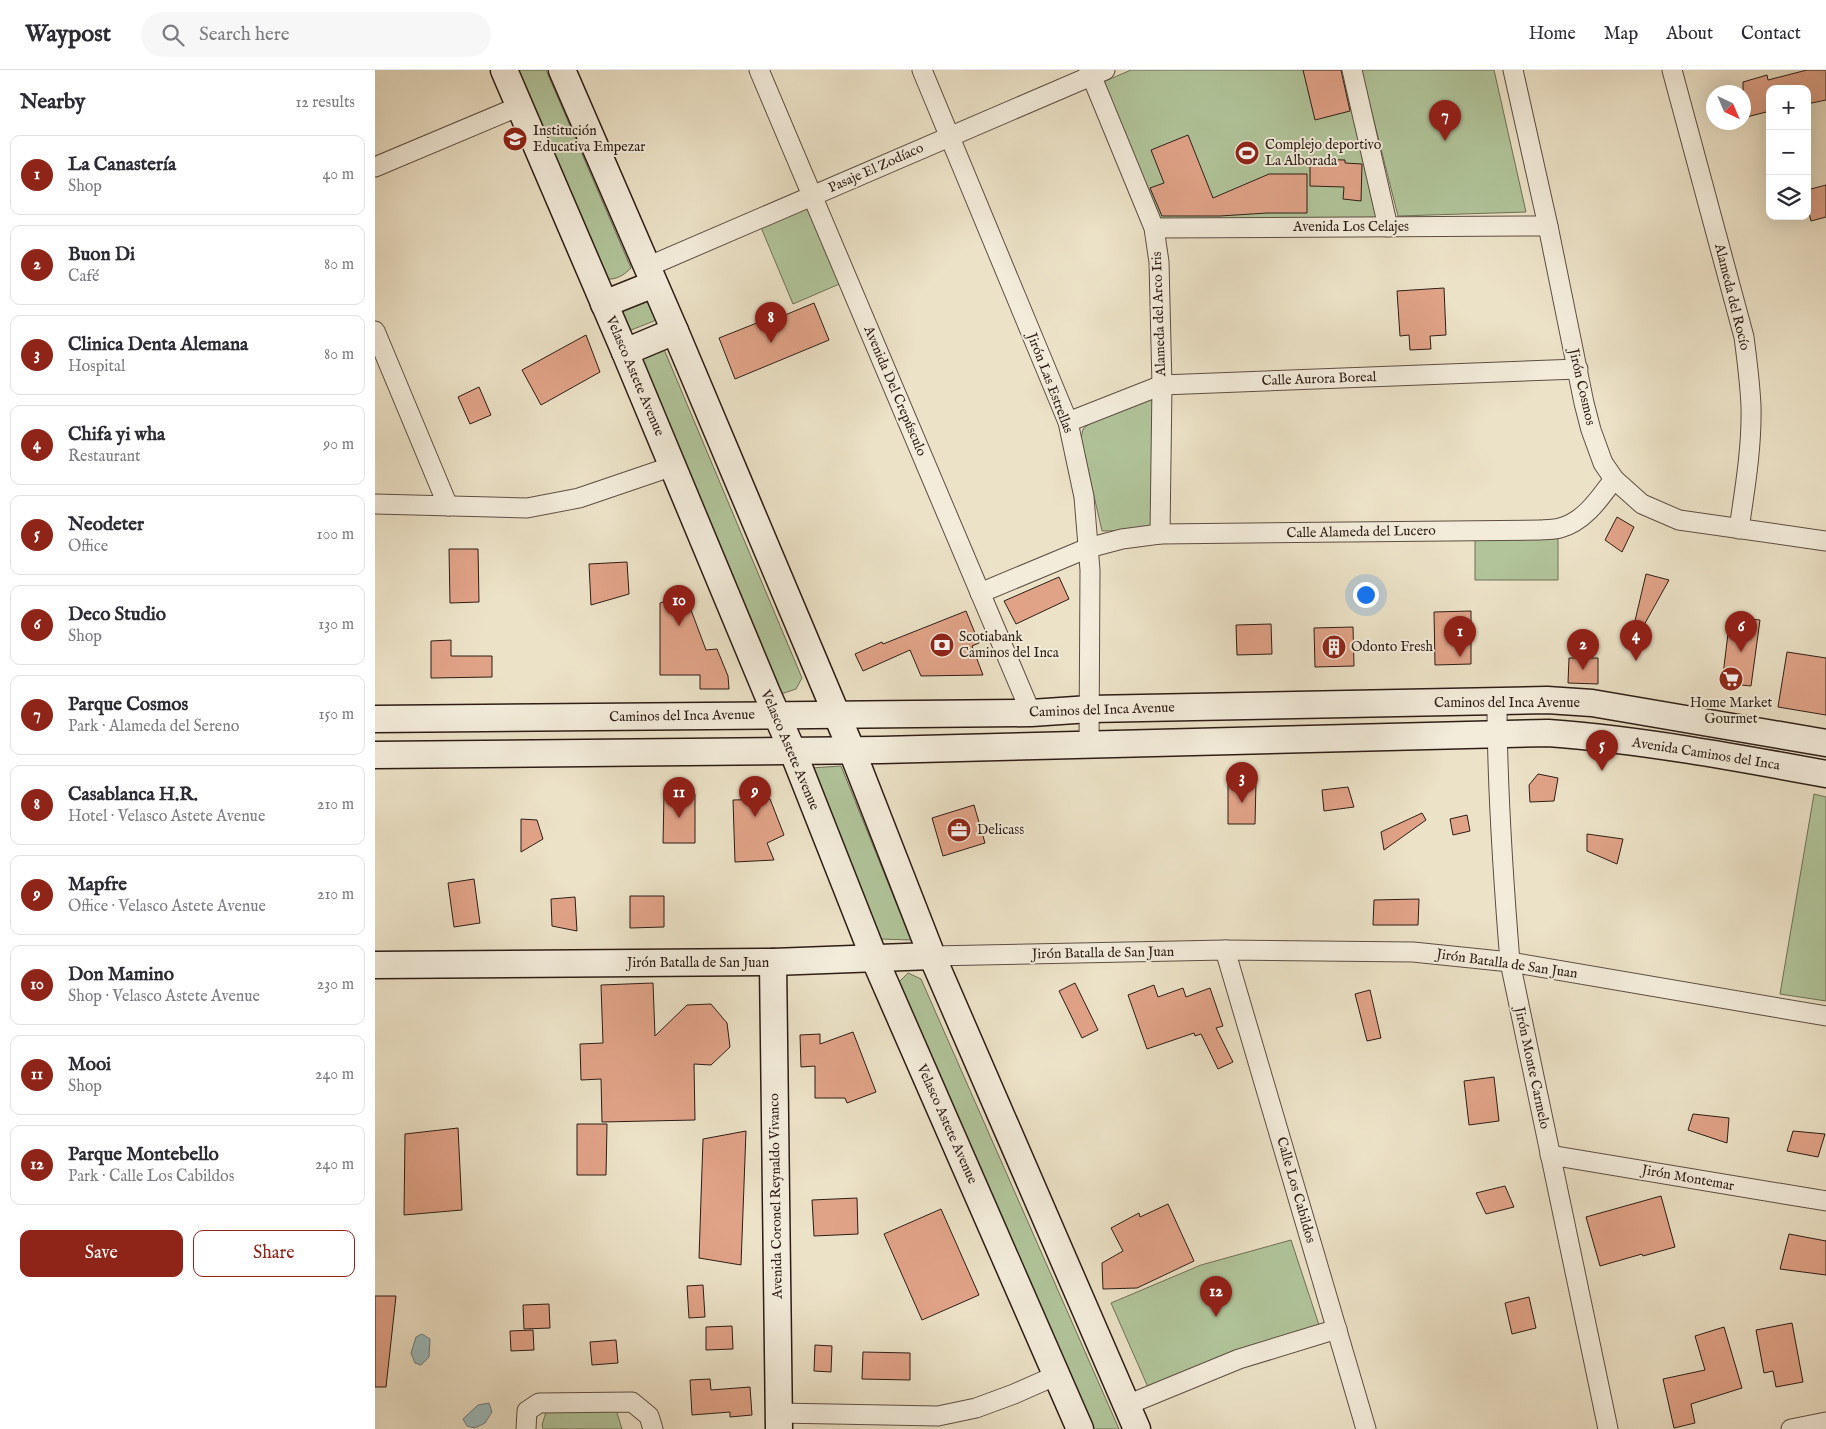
<!DOCTYPE html>
<meta charset="utf-8">
<style>
body{margin:0;font-family:"IM FELL English",serif;background:#f7f7f7;color:#2b2b33}
.controls{position:absolute;right:15px;top:15px;display:grid;overflow:hidden;border-radius:10px;box-shadow:0 5px 20px #0002}
.controls button{width:45px;height:45px;display:grid;place-items:center;padding:0;border:0;border-bottom:1px solid #e1e1e2;background:#fff;color:#2b2b33;font:25px sans-serif}
.compass{position:absolute;left:1331px;top:15px;width:45px;height:45px;border-radius:50%;background:#fff;box-shadow:0 5px 20px #0002;rotate:136deg}
.you{position:absolute;left:990px;top:524px;width:18px;height:18px;margin:-12px;border:4px solid #fff;border-radius:50%;background:#1a73e8;box-shadow:0 0 0 8px #1a73e833}
.badge{display:grid;place-items:center;width:32px;height:32px;border-radius:50%;background:#8f2418;color:#fff;font-size:16px;font-weight:700}
.pin{position:absolute;translate:-50% -41px;filter:drop-shadow(0 1px 2px #0008)}
.pin::after{content:'';position:absolute;top:26px;width:18px;height:15px;background:inherit;clip-path:polygon(0 0,100% 0,50% 100%)}
.list{margin:0;padding:0;list-style:none}
h2{display:flex;justify-content:space-between;align-items:center;height:65px;margin:0;padding:0 20px;font-size:21px}
h2 small{font-size:16px;font-weight:400;color:#7c7c81}
.list li{display:grid;grid-template-columns:32px 1fr auto;gap:15px;align-items:center;box-sizing:border-box;height:80px;margin:0 10px 10px;padding:0 10px;border:1px solid #e1e1e2;border-radius:10px}
.list b{display:block;font-size:19px;white-space:nowrap}
.list p{margin:0;font-size:16px;white-space:nowrap;color:#7c7c81}
.list em{font-size:16px;font-style:normal;color:#7c7c81}
.actions{display:flex;gap:10px;padding:15px 20px}
.actions a{flex:1;padding:11px 0;border:1px solid #8f2418;border-radius:10px;text-align:center;font-size:18px;color:#8f2418}
.actions .main{background:#8f2418;color:#fff}
.icon{flex:none;width:28px;height:28px;fill:none;stroke:currentColor;stroke-width:2;stroke-linecap:round;stroke-linejoin:round}
.map{position:relative;flex:none;width:1451px;height:1359px;overflow:hidden}
header{display:flex;align-items:center;gap:30px;box-sizing:border-box;height:70px;padding:0 25px;background:#fff;border-bottom:1px solid #e1e1e2}
header strong{font-size:24px}
nav{display:flex;gap:28px;margin-inline-start:auto;font-size:18px}
.search{width:350px;height:45px;background:#f7f7f7;display:flex;align-items:center;gap:12px;box-sizing:border-box;padding:0 18px;border-radius:28px;color:#7c7c81;font-size:19px}
main{display:flex}
aside{flex:1;background:#fff}
.map>svg:first-child{display:block}
.green{fill:#b1c49a;stroke:#6f7058}
.water{fill:#9cbcbe;stroke:#707c7b}
.building{fill:#e1a388;stroke:#2d1d16}
.lines{fill:none;stroke-linecap:round;stroke-linejoin:round}
.street-casing{stroke:#5d4e42;stroke-width:21}
.secondary-casing{stroke:#2d1d16;stroke-width:29}
.street{stroke:#f3ecdb;stroke-width:19}
.secondary{stroke:#f3ecdb;stroke-width:26}
.labels{text-anchor:middle;dominant-baseline:central;stroke-width:4;stroke-linejoin:round;paint-order:stroke}
.poi-label{font-size:14px;fill:#2d1d16;stroke:#f3ecdb;text-anchor:start}
.street-label{font-size:14px;fill:#2d1d16;stroke:#f3ecdb}
</style>
<header>
<strong>Waypost</strong>
<div class="search"><svg class="icon" aria-label="search" viewBox="0 0 24 24"><circle cx="10" cy="10" r="6"/><path d="M15 15l6 6"/></svg>Search here</div>
<nav><a>Home</a><a>Map</a><a>About</a><a>Contact</a></nav>
</header>
<main>
<aside>
<h2>Nearby<small>12 results</small></h2>
<ul class="list">
<li><span class="badge">1</span><div><b>La Canastería</b><p>Shop</p></div><em>40 m</em></li>
<li><span class="badge">2</span><div><b>Buon Di</b><p>Café</p></div><em>80 m</em></li>
<li><span class="badge">3</span><div><b>Clinica Denta Alemana</b><p>Hospital</p></div><em>80 m</em></li>
<li><span class="badge">4</span><div><b>Chifa yi wha</b><p>Restaurant</p></div><em>90 m</em></li>
<li><span class="badge">5</span><div><b>Neodeter</b><p>Office</p></div><em>100 m</em></li>
<li><span class="badge">6</span><div><b>Deco Studio</b><p>Shop</p></div><em>130 m</em></li>
<li><span class="badge">7</span><div><b>Parque Cosmos</b><p>Park · Alameda del Sereno</p></div><em>150 m</em></li>
<li><span class="badge">8</span><div><b>Casablanca H.R.</b><p>Hotel · Velasco Astete Avenue</p></div><em>210 m</em></li>
<li><span class="badge">9</span><div><b>Mapfre</b><p>Office · Velasco Astete Avenue</p></div><em>210 m</em></li>
<li><span class="badge">10</span><div><b>Don Mamino</b><p>Shop · Velasco Astete Avenue</p></div><em>230 m</em></li>
<li><span class="badge">11</span><div><b>Mooi</b><p>Shop</p></div><em>240 m</em></li>
<li><span class="badge">12</span><div><b>Parque Montebello</b><p>Park · Calle Los Cabildos</p></div><em>240 m</em></li>
</ul>
<div class="actions"><a class="main">Save</a><a>Share</a></div>
</aside>
<div class="map">
<svg width="1451" height="1359" viewBox="0 0 1451 1359">
<rect width="100%" height="100%" fill="#ece2c7"/>
<filter id="stains"><feTurbulence type="fractalNoise" baseFrequency=".004" numOctaves="4"/><feColorMatrix values="0 0 0 0 .2 0 0 0 0 .09 0 0 0 0 .02 0 0 0 .5 -.17"/></filter>
<radialGradient id="worn" r=".72"><stop offset=".6" stop-color="#630" stop-opacity="0"/><stop offset="1" stop-color="#630" stop-opacity=".3"/></radialGradient>
<g class="green">
<path d="M140 0H171L256 198C248 206 241 210 230 209Z"/>
<path d="M756 0H971L1005 148 786 152 728 12Z"/>
<path d="M986 0H1119L1151 142 1023 146Z"/>
<path d="M436 134 469 212 418 234 385 155Z"/>
<path d="M273 227 281 246 279 251 251 262 240 241Z"/>
<path d="M288 277 427 608 421 619 406 624 261 288Z"/>
<path d="M781 322V460L727 461 706 369 708 359 714 354Z"/>
<path d="M1183 467V510H1100V468Z"/>
<path d="M466 696 536 870 505 869 436 698Z"/>
<path d="M1439 724 1451 727V931L1405 924Z"/>
<path d="M533 903 546 909 744 1359H714L522 914Z"/>
<path d="M916 1170 946 1261 776 1324 736 1233 826 1195Z"/>
<path d="M237 1338 242 1343 247 1359H168L167 1355 171 1342Z"/>
</g>
<g class="water">
<path d="M47 1264 55 1269 54 1287 46 1295 40 1293 36 1283 41 1267Z"/>
<path d="M114 1333 117 1342 110 1353 100 1358 92 1356 88 1349 103 1335Z"/>
</g>
<g class="building">
<path d="M928 0H966L975 41 940 50Z"/>
<path d="M1432 0H1451V30L1432 34V19H1395V41L1368 48V12L1392 5 1393 10Z"/>
<path d="M813 65 838 128 894 104H932V143H892L845 146H787L775 118 789 113 776 80Z"/>
<path d="M935 89 970 90V93L987 94 986 131 968 129 969 117 935 116Z"/>
<path d="M1451 115V147L1436 151 1432 136V120Z"/>
<path d="M1069 218 1071 265 1055 266 1056 279 1035 280 1034 265 1025 266 1022 221Z"/>
<path d="M439 233 454 270 360 309 344 268 397 247 398 250Z"/>
<path d="M211 265 225 302 166 335 147 300Z"/>
<path d="M104 317 116 345 95 354 83 327Z"/>
<path d="M1242 447 1259 457 1247 482 1230 470Z"/>
<path d="M74 479H103L104 532 75 533Z"/>
<path d="M252 492 254 524 216 535 214 494Z"/>
<path d="M1271 504 1294 510 1259 573 1255 572Z"/>
<path d="M684 507 694 529 641 554 629 531Z"/>
<path d="M310 524 331 580 342 579 353 606 354 619H325V605H285V533Z"/>
<path d="M591 541 604 573 597 576 608 605 546 606 535 580 488 601 480 584 507 572 508 574Z"/>
<path d="M1096 541V594L1060 595 1059 542Z"/>
<path d="M1355 547 1385 550 1376 616 1347 613Z"/>
<path d="M896 554 897 584 862 585 861 555Z"/>
<path d="M978 557 979 596 940 597 939 558Z"/>
<path d="M76 570V586H117V607L56 608V571Z"/>
<path d="M1412 582 1451 588V645L1403 637Z"/>
<path d="M1194 588H1223V614L1193 613Z"/>
<path d="M1163 704 1183 708 1179 731 1155 732 1154 715Z"/>
<path d="M853 712H881L880 754H853Z"/>
<path d="M973 717 979 737 949 741 947 720Z"/>
<path d="M289 723 320 724V773H288Z"/>
<path d="M395 729 409 765 392 773 399 790 360 792 358 730Z"/>
<path d="M599 735 610 773 568 786 557 748Z"/>
<path d="M1047 743 1051 750 1009 780 1006 762Z"/>
<path d="M1092 745 1095 761 1078 765 1075 749Z"/>
<path d="M146 749 162 750 168 769 146 782Z"/>
<path d="M1212 764 1248 769 1242 794 1212 781Z"/>
<path d="M99 809 105 853 79 857 73 813Z"/>
<path d="M255 826H289V857L255 858Z"/>
<path d="M200 827 202 861 177 856 176 829Z"/>
<path d="M1044 829 1043 855H998L999 830Z"/>
<path d="M278 913 280 966 312 935 336 934 352 953 355 977 336 995 319 994 320 1050 227 1052 226 1009 206 1010 205 974 228 973 226 915Z"/>
<path d="M700 913 723 960 707 968 684 921Z"/>
<path d="M779 915 783 927 808 918 811 927 835 918 848 956 841 958 858 992 843 999 826 964 820 966 819 963 772 979 753 925Z"/>
<path d="M995 920 1006 968 992 971 980 924Z"/>
<path d="M478 962 501 1022 472 1033 470 1028H440V996L426 997 425 965 445 964V974Z"/>
<path d="M1119 1007 1124 1051 1094 1055 1089 1011Z"/>
<path d="M1318 1044 1354 1048 1352 1073 1313 1060Z"/>
<path d="M202 1054H232L231 1105H202Z"/>
<path d="M83 1058 87 1140 29 1145 30 1064Z"/>
<path d="M371 1061 366 1195 324 1188 328 1069Z"/>
<path d="M1418 1061 1450 1064 1443 1087 1412 1081Z"/>
<path d="M1130 1116 1139 1137 1111 1144 1101 1123Z"/>
<path d="M1286 1126 1300 1177 1268 1186 1267 1184 1225 1196 1211 1147Z"/>
<path d="M482 1128 483 1164 439 1166 437 1130Z"/>
<path d="M793 1134 819 1191 762 1218 728 1219 727 1193 748 1181 736 1158 764 1143 765 1147Z"/>
<path d="M566 1139 604 1225 547 1250 509 1164Z"/>
<path d="M1414 1164 1451 1171V1205L1405 1199Z"/>
<path d="M328 1215 330 1247 314 1248 312 1216Z"/>
<path d="M0 1226H21L11 1317H0Z"/>
<path d="M1154 1227 1161 1258 1137 1264 1130 1233Z"/>
<path d="M174 1234 175 1258 149 1259 148 1235Z"/>
<path d="M1417 1253 1428 1312 1401 1317 1398 1301 1389 1303 1381 1260Z"/>
<path d="M357 1256 358 1279 331 1280V1257Z"/>
<path d="M1349 1257 1367 1318 1316 1334 1320 1353 1299 1358 1288 1309 1330 1300 1320 1266Z"/>
<path d="M158 1260 159 1280 136 1281 135 1261Z"/>
<path d="M241 1270 243 1293 217 1295 215 1272Z"/>
<path d="M440 1275 457 1276 456 1302 439 1301Z"/>
<path d="M488 1282 535 1283V1310L487 1309Z"/>
<path d="M335 1309 336 1320 375 1317 377 1345 355 1347V1342L317 1345 315 1310Z"/>
</g>
<g class="lines">
<defs>
<g id="street">
<path d="M384 0 656 643"/>
<path d="M547 0 693 352 709 427 715 500 714 676"/>
<path d="M714 0 779 158 784 192 787 315 785 464"/>
<path d="M977 0 1013 157"/>
<path d="M1138 0 1173 156 1209 333 1216 360 1228 393 1239 409 1267 434 1304 450 1451 471"/>
<path d="M1297 0 1369 267C1372 290 1375 313 1376 336 1377 377 1370 418 1364 459"/>
<path d="M0 97 145 36"/>
<path d="M779 158 1173 156"/>
<path d="M272 197 730 0"/>
<path d="M0 261 73 436"/>
<path d="M693 352 787 315 1203 299"/>
<path d="M0 434 152 438 204 428 298 396"/>
<path d="M605 523 713 478 747 469 785 464 1166 460C1172 459 1179 460 1185 458 1209 452 1225 428 1239 409"/>
<path d="M1122 632C1122 719 1128 806 1135 892L1233 1359"/>
<path d="M850 880 991 1359"/>
<path d="M557 886 850 880 1038 882 1135 892 1451 946"/>
<path d="M1175 1085 1451 1131"/>
<path d="M752 1335 864 1289 962 1259"/>
<path d="M404 1343 563 1346 601 1338 639 1324 682 1305"/>
<path d="M151 1359 152 1341 164 1333 257 1332 274 1346 278 1359"/>
<path d="M1416 1359 1451 1352"/>
</g>
<g id="secondary">
<path d="M129 0 250 282 392 623 418 682 500 890 705 1359"/>
<path d="M187 0 300 261 477 681 557 886 762 1359"/>
<path d="M229 234 279 214"/>
<path d="M250 282 300 261"/>
<path d="M0 649 656 643 715 639 1172 630 1217 633 1451 673"/>
<path d="M0 685 506 680 1173 663C1267 670 1359 687 1451 704"/>
<path d="M398 892 404 1359"/>
<path d="M0 895 398 892 557 886"/>
</g>
</defs>
<use href="#street" class="street-casing"/>
<use href="#secondary" class="secondary-casing"/>
<use href="#street" class="street"/>
<use href="#secondary" class="secondary"/>
</g>
<defs>
<symbol id="school-disc" viewBox="-11 -11 22 22"><circle r="9.5" fill="#8f2418" stroke="#f3ecdb"/><path d="M0-5L7-2L0 1L-7-2ZM-4 1L0 2.5L4 1V4Q0 6-4 4Z" fill="#fff"/></symbol>
<symbol id="stadium-disc" viewBox="-11 -11 22 22"><circle r="9.5" fill="#8f2418" stroke="#f3ecdb"/><path d="M0-5a6.5 5 0 1 0 0 10a6.5 5 0 1 0 0-10ZM-3.5-1.8h7v3.6h-7Z" fill="#fff"/></symbol>
<symbol id="bank-disc" viewBox="-11 -11 22 22"><circle r="9.5" fill="#8f2418" stroke="#f3ecdb"/><path d="M-6-4H6V4H-6ZM0-2.3a2.3 2.3 0 1 0 0 4.6a2.3 2.3 0 1 0 0-4.6Z" fill="#fff"/></symbol>
<symbol id="building-disc" viewBox="-11 -11 22 22"><circle r="9.5" fill="#8f2418" stroke="#f3ecdb"/><path d="M-4-6H4V6H1V3H-1V6H-4ZM-2.5-4.3h1.7v1.8h-1.7ZM.8-4.3h1.7v1.8H.8ZM-2.5-1h1.7V.8h-1.7ZM.8-1h1.7V.8H.8Z" fill="#fff"/></symbol>
<symbol id="supermarket-disc" viewBox="-11 -11 22 22"><circle r="9.5" fill="#8f2418" stroke="#f3ecdb"/><path d="M-6-5.5h2.5l.6 2H6L4.5 2H-2.5L-4.4-4H-6ZM-1.5 3.2a1.3 1.3 0 1 0 .1 0ZM3 3.2a1.3 1.3 0 1 0 .1 0Z" fill="#fff"/></symbol>
<symbol id="office-disc" viewBox="-11 -11 22 22"><circle r="9.5" fill="#8f2418" stroke="#f3ecdb"/><path d="M-6-3h4V-5.5h4V-3h4V5H-6ZM-1-4.5V-3h2v-1.5ZM-6 0V1H6V0Z" fill="#fff"/></symbol>
</defs>
<g fill-rule="evenodd">
<use href="#school-disc" x="126" y="55" width="28" height="28"/>
<use href="#stadium-disc" x="858" y="69" width="28" height="28"/>
<use href="#bank-disc" x="553" y="561" width="28" height="28"/>
<use href="#building-disc" x="945" y="563" width="28" height="28"/>
<use href="#supermarket-disc" x="1342" y="595" width="28" height="28"/>
<use href="#office-disc" x="570" y="746" width="28" height="28"/>
</g>
<g class="labels">
<g class="poi-label">
<text x="158" y="61">Institución<tspan x="158" dy="16">Educativa Empezar</tspan></text>
<text x="890" y="75">Complejo deportivo<tspan x="890" dy="16">La Alborada</tspan></text>
<text x="584" y="567">Scotiabank<tspan x="584" dy="16">Caminos del Inca</tspan></text>
<text x="976" y="577">Odonto Fresh</text>
<text x="1356" y="633" text-anchor="middle">Home Market<tspan x="1356" dy="16">Gourmet</tspan></text>
<text x="602" y="760">Delicass</text>
</g>
<g class="street-label">
<text transform="translate(501 98) rotate(-24)">Pasaje El Zodíaco</text>
<text x="976" y="157">Avenida Los Celajes</text>
<text transform="translate(1357 227) rotate(76)">Alameda del Rocío</text>
<text transform="translate(784 244) rotate(-92)">Alameda del Arco Iris</text>
<text transform="translate(260 306) rotate(67)">Velasco Astete Avenue</text>
<text transform="translate(944 309) rotate(-2)">Calle Aurora Boreal</text>
<text transform="translate(675 313) rotate(69)">Jirón Las Estrellas</text>
<text transform="translate(1207 317) rotate(77)">Jirón Cosmos</text>
<text transform="translate(520 321) rotate(67)">Avenida Del Crepúsculo</text>
<text transform="translate(986 462) rotate(-1)">Calle Alameda del Lucero</text>
<text x="1132" y="633">Caminos del Inca Avenue</text>
<text transform="translate(727 640) rotate(-2)">Caminos del Inca Avenue</text>
<text transform="translate(307 646) rotate(-1)">Caminos del Inca Avenue</text>
<text transform="translate(415 680) rotate(67)">Velasco Astete Avenue</text>
<text transform="translate(1331 684) rotate(9)">Avenida Caminos del Inca</text>
<text transform="translate(728 883) rotate(-1)">Jirón Batalla de San Juan</text>
<text x="323" y="893">Jirón Batalla de San Juan</text>
<text transform="translate(1132 894) rotate(8)">Jirón Batalla de San Juan</text>
<text transform="translate(1157 998) rotate(78)">Jirón Monte Carmelo</text>
<text transform="translate(572 1054) rotate(66)">Velasco Astete Avenue</text>
<text transform="translate(1313 1108) rotate(10)">Jirón Montemar</text>
<text transform="translate(921 1120) rotate(74)">Calle Los Cabildos</text>
<text transform="translate(401 1126) rotate(-91)">Avenida Coronel Reynaldo Vivanco</text>
</g>
</g>
<rect width="100%" height="100%" filter="url(#stains)"/>
<rect width="100%" height="100%" fill="url(#worn)"/>
</svg>
<div class="controls">
<button>+</button>
<button>−</button>
<button><svg class="icon" aria-label="layers" viewBox="0 0 24 24"><path d="M12 4l9 5-9 5-9-5zM3 14l9 5 9-5"/></svg></button>
</div>
<svg class="compass" viewBox="-18 -18 36 36"><path d="M0-13l5 13h-10z" fill="#e53935"/><path d="M0 13l5-13h-10z" fill="#7c7c81"/></svg>
<div class="you"></div>
<div class="pin badge" style="left:1085px;top:587px">1</div>
<div class="pin badge" style="left:1208px;top:600px">2</div>
<div class="pin badge" style="left:867px;top:733px">3</div>
<div class="pin badge" style="left:1261px;top:591px">4</div>
<div class="pin badge" style="left:1227px;top:701px">5</div>
<div class="pin badge" style="left:1366px;top:582px">6</div>
<div class="pin badge" style="left:1070px;top:71px">7</div>
<div class="pin badge" style="left:396px;top:273px">8</div>
<div class="pin badge" style="left:380px;top:747px">9</div>
<div class="pin badge" style="left:304px;top:556px">10</div>
<div class="pin badge" style="left:304px;top:748px">11</div>
<div class="pin badge" style="left:841px;top:1247px">12</div>
</div>
</main>
